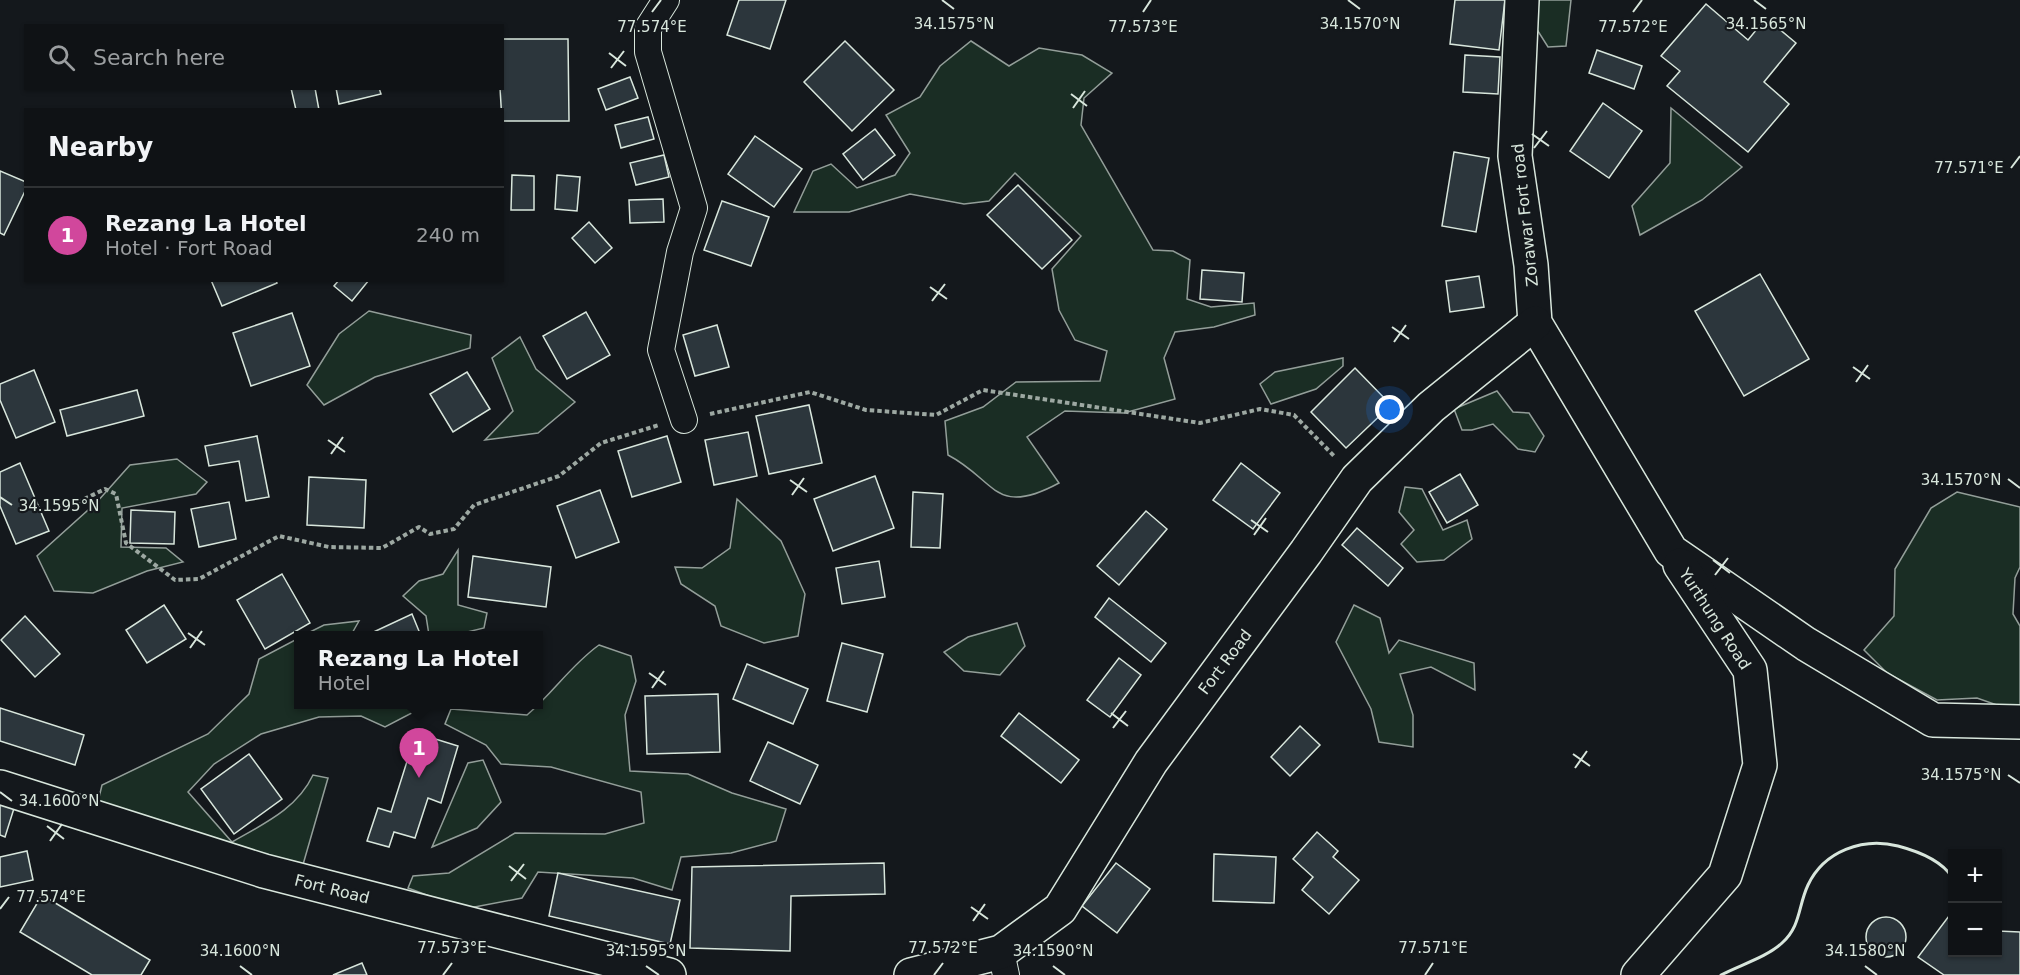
<!DOCTYPE html>
<meta charset="utf-8">
<style>
body{margin:0;font-family:"DejaVu Sans",sans-serif;background:#1d2022;color:#f1f3f6}
.controls{position:absolute;right:18px;bottom:18px;display:grid;overflow:hidden;border-radius:0px;box-shadow:0 2px 4px #0004}
.controls button{width:54px;height:54px;display:grid;place-items:center;padding:0;border:0;border-bottom:2px solid #2f3234;background:#0f1215;color:#f1f3f6;font:30px sans-serif}
.you{position:absolute;left:1390px;top:410px;width:21px;height:21px;margin:-15px;border:4px solid #fff;border-radius:50%;background:#1a73e8;box-shadow:0 0 0 9px #1a73e833}
.badge{display:grid;place-items:center;width:39px;height:39px;border-radius:50%;background:#ffb74d;color:#fff;font-size:20px;font-weight:700}
.pin{position:absolute;translate:-50% -50px;filter:drop-shadow(0 2px 3px #0008)}
.pin::after{content:'';position:absolute;top:32px;width:21px;height:18px;background:inherit;clip-path:polygon(0 0,100% 0,50% 100%)}
.popup{position:absolute;left:294px;top:631px;width:249px;height:78px;box-sizing:border-box;display:grid;place-content:center;border-radius:0px;background:#0f1215;filter:drop-shadow(0 2px 4px #0005);font-size:20px;white-space:nowrap;color:#9b9ea0}
.popup b{font-size:22px;color:#f1f3f6}
.popup::after{content:'';position:absolute;left:50%;top:100%;margin-left:-12px;border:12px solid transparent;border-top-color:#0f1215}
.list{margin:0;padding:0;list-style:none}
h2{display:flex;justify-content:space-between;align-items:center;height:78px;margin:0;padding:0 24px;font-size:26px}
h2 small{font-size:20px;font-weight:400;color:#9b9ea0}
.list li{display:grid;grid-template-columns:39px 1fr auto;gap:18px;align-items:center;box-sizing:border-box;height:96px;padding:0 24px;border-top:2px solid #2f3234}
.list b{display:block;font-size:22px;white-space:nowrap}
.list p{margin:0;font-size:20px;white-space:nowrap;color:#9b9ea0}
.list em{font-size:20px;font-style:normal;color:#9b9ea0}
.icon{flex:none;width:33px;height:33px;fill:none;stroke:currentColor;stroke-width:2;stroke-linecap:round;stroke-linejoin:round}
.map{position:relative;flex:none;width:2020px;height:975px;overflow:hidden}
.search{position:absolute;background:#0f1215;box-shadow:0 2px 4px #0004;left:24px;top:24px;width:480px;height:66px;display:flex;align-items:center;gap:15px;box-sizing:border-box;padding:0 21px;border-radius:0px;color:#9b9ea0;font-size:22px}
.panel{position:absolute;background:#0f1215;box-shadow:0 2px 4px #0004;left:24px;top:108px;width:480px;height:174px;border-radius:0px}
.map>svg:first-child{display:block}
.green{fill:#1a2d24;stroke:#939e99;stroke-width:1.5}
.building{fill:#2c363c;stroke:#d8e6dc;stroke-width:1.5}
.lines{fill:none;stroke-linecap:round;stroke-linejoin:round}
.street-casing{stroke:#d8e6dc;stroke-width:28}
.secondary-casing{stroke:#d8e6dc;stroke-width:36}
.path{stroke:#9da8a2;stroke-width:4;stroke-dasharray:4.5 3;stroke-linecap:butt}
.street{stroke:#14181c;stroke-width:26}
.secondary{stroke:#14181c;stroke-width:33}
.wall{stroke:#d8e6dc;stroke-width:3}
.ticks{fill:none;stroke:#d8e6dc;stroke-width:2}
.labels{text-anchor:middle;dominant-baseline:central;stroke-width:4.5;stroke-linejoin:round;paint-order:stroke}
.street-label{font-size:16px;fill:#d8e6dc;stroke:#14181c}
.ticks-label{font-size:15px;text-anchor:middle;fill:#d8e6dc;stroke:#14181c;stroke-width:4.5;stroke-linejoin:round;paint-order:stroke}
</style>
<div class="map">
<svg width="2020" height="975" viewBox="0 0 2020 975">
<rect width="100%" height="100%" fill="#14181c"/>
<g class="green">
<path d="M1539 0H1571L1566 46 1548 47 1536 28Z"/>
<path d="M971 41 1009 66 1039 48 1082 55 1112 73 1084 98 1081 125 1153 250 1173 251 1190 260 1187 299 1211 307 1254 303 1255 315 1214 327 1175 332 1164 358 1175 399 1124 413 1065 411 1027 437 1059 483C994 518 996 480 948 455L945 421 983 407 1016 382 1100 381 1107 351 1075 340 1059 310 1052 269 1081 236 1015 173 989 201 964 204 910 194 849 212H794L813 171 831 164 857 188 895 175 910 153 886 115 920 97 940 66Z"/>
<path d="M1671 108 1742 167 1702 200 1640 235 1632 206 1670 163Z"/>
<path d="M369 311 471 335 470 348 375 377 324 405 307 385 339 334Z"/>
<path d="M520 337 536 369 575 402 538 433 485 440 513 411 492 358Z"/>
<path d="M1343 358V366L1316 389 1271 404 1260 384 1275 372Z"/>
<path d="M1497 391 1513 412 1529 413 1544 436 1535 452 1518 449 1493 424 1472 430H1462L1454 409Z"/>
<path d="M177 459 207 482 196 494 122 508 121 547 166 548 183 562 147 571 93 593 54 591 37 556 97 502 130 465Z"/>
<path d="M1405 487 1422 489 1443 530 1467 520 1472 539 1444 560 1417 562 1401 544 1414 530 1399 512Z"/>
<path d="M1957 492 2020 507V567L2015 578 2013 614 2020 626V709L2011 710 1977 698 1937 700 1887 673 1864 650 1894 616 1895 569 1931 508Z"/>
<path d="M737 499 781 541 805 594 798 636 764 643 721 626 715 606 681 584 675 567 702 568 730 548Z"/>
<path d="M458 550V605L487 613 484 628 455 635H429L426 616 403 596 419 581 443 574Z"/>
<path d="M1354 605 1380 618 1389 653 1399 640 1474 663 1475 690 1431 667 1400 674 1413 715V747L1379 742 1371 709 1336 642Z"/>
<path d="M359 621 351 635H304L324 625Z"/>
<path d="M1017 623 1025 646 1000 675 964 671 944 652 968 637Z"/>
<path d="M299 638V704L427 705 385 727 361 716 319 717 261 734 214 764 188 792 232 842C263 824 297 809 313 775L328 778 302 868 97 806 102 785 208 734 249 694 259 659Z"/>
<path d="M599 645 631 656 636 681 625 715 630 771 688 774 732 793 786 809 776 841 731 853 681 857 672 890 633 878 538 872 522 898 464 909 408 888 413 876 449 873 515 833 605 834 644 823 641 792 551 767 501 764 486 745 445 724 451 709 527 715C554 692 571 665 599 645Z"/>
<path d="M483 760 501 802 477 828 432 847 468 763Z"/>
</g>
<g class="building">
<path d="M739 0H786L770 49 727 35Z"/>
<path d="M1455 0H1505L1499 50 1450 44Z"/>
<path d="M1706 4 1748 40 1766 18 1796 43 1764 82 1789 104 1748 152 1667 86 1680 71 1661 56Z"/>
<path d="M502 39H568L569 121H502L500 88H502Z"/>
<path d="M845 41 894 90 852 131 804 82Z"/>
<path d="M1597 50 1642 66 1634 89 1589 73Z"/>
<path d="M1465 55 1500 57 1498 94 1463 92Z"/>
<path d="M630 77 638 98 606 110 598 89Z"/>
<path d="M291 88H315L319 110H296Z"/>
<path d="M336 88H379L381 94 339 104Z"/>
<path d="M1603 103 1642 131 1609 178 1570 151Z"/>
<path d="M648 117 654 139 621 148 615 125Z"/>
<path d="M875 129 895 155 863 180 843 154Z"/>
<path d="M755 136 802 169 774 207 728 174Z"/>
<path d="M1454 152 1489 158 1476 232 1442 226Z"/>
<path d="M664 155 669 177 636 185 630 163Z"/>
<path d="M0 171 26 182V189L4 235 0 233Z"/>
<path d="M512 175 534 176V210H511Z"/>
<path d="M557 175 580 177 577 211 555 209Z"/>
<path d="M1018 185 1072 240 1042 269 987 215Z"/>
<path d="M663 199 664 222 630 223 629 200Z"/>
<path d="M722 201 769 217 751 266 704 250Z"/>
<path d="M589 222 612 248 595 263 572 238Z"/>
<path d="M1202 270 1244 273 1242 302 1200 299Z"/>
<path d="M1760 274 1809 359 1744 396 1695 311Z"/>
<path d="M1479 276 1484 307 1450 312 1446 281Z"/>
<path d="M211 280H276L277 283 222 306Z"/>
<path d="M339 280H369L352 301 334 286Z"/>
<path d="M586 312 610 355 567 379 543 336Z"/>
<path d="M292 313 310 366 251 386 233 333Z"/>
<path d="M717 325 729 367 695 376 683 335Z"/>
<path d="M1355 368 1391 405 1346 448 1311 412Z"/>
<path d="M34 370 55 422 16 438 0 400V384Z"/>
<path d="M467 372 490 409 453 432 430 394Z"/>
<path d="M137 390 144 416 67 436 60 410Z"/>
<path d="M809 405 822 463 769 474 756 416Z"/>
<path d="M748 432 757 476 714 485 705 440Z"/>
<path d="M257 436 269 497 246 501 239 461 209 466 205 446Z"/>
<path d="M667 436 681 482 632 497 618 451Z"/>
<path d="M20 463 49 531 16 544 0 506V472Z"/>
<path d="M1241 463 1280 493 1253 529 1213 500Z"/>
<path d="M1460 474 1478 505 1447 523 1429 492Z"/>
<path d="M875 476 894 528 833 551 814 499Z"/>
<path d="M309 477 366 480 364 528 307 525Z"/>
<path d="M600 490 619 542 576 558 557 506Z"/>
<path d="M913 492 943 494 940 548 911 547Z"/>
<path d="M229 502 236 539 199 547 191 509Z"/>
<path d="M131 510 175 512 174 544 130 543Z"/>
<path d="M1146 511 1167 529 1119 585 1097 566Z"/>
<path d="M1357 528 1403 568 1388 586 1342 545Z"/>
<path d="M473 556 551 567 546 607 468 597Z"/>
<path d="M879 561 885 597 842 604 836 568Z"/>
<path d="M282 574 310 623 265 649 237 600Z"/>
<path d="M1109 598 1166 643 1151 662 1095 617Z"/>
<path d="M164 605 186 639 147 663 126 630Z"/>
<path d="M412 614 421 636H365Z"/>
<path d="M25 616 60 654 35 677 1 640Z"/>
<path d="M842 643 883 654 867 712 827 701Z"/>
<path d="M1119 658 1141 675 1110 717 1087 700Z"/>
<path d="M747 664 808 689 793 724 733 699Z"/>
<path d="M718 694 720 752 647 754 645 696Z"/>
<path d="M0 708 84 735 75 765 0 741Z"/>
<path d="M1019 713 1079 760 1061 783 1001 736Z"/>
<path d="M1300 726 1320 745 1290 776 1271 757Z"/>
<path d="M416 733 458 746 441 803 428 798 415 838 394 832 389 847 367 841 378 808 391 812Z"/>
<path d="M768 742 818 765 800 804 750 781Z"/>
<path d="M249 754 282 799 234 834 201 789Z"/>
<path d="M0 797 16 802 5 837 0 835Z"/>
<path d="M1317 832 1338 851 1333 857 1359 880 1329 914 1302 890 1313 877 1293 859Z"/>
<path d="M27 851 33 880 0 887V857Z"/>
<path d="M1214 854 1276 857 1274 903 1213 901Z"/>
<path d="M884 863 885 894 791 896 790 951 690 948 692 867Z"/>
<path d="M1116 863 1150 889 1117 933 1082 906Z"/>
<path d="M558 873 680 900 670 944 549 916Z"/>
<path d="M42 895 150 960 141 975H92L20 932Z"/>
<path d="M1952 912V952H1998V931L2020 932V975H1944L1918 957Z"/>
<circle cx="1886" cy="937" r="20"/>
<path d="M362 963 367 975H333Z"/>
</g>
<g class="lines">
<defs>
<g id="street">
<path d="M666 0 648 28V52L694 208 680 252 661 350 684 420"/>
<path d="M1001 952 1006 975"/>
</g>
<g id="secondary">
<path d="M1522 0 1515 156 1531 265 1535 323 1671 551 1806 644 1933 720 2020 722"/>
<path d="M0 787 264 871 669 975"/>
<path d="M911 975 1001 952 1060 909 1151 762 1306 552 1357 479 1431 407 1535 323"/>
<path d="M1638 975 1725 875 1760 765 1750 670 1680 565"/>
</g>
</defs>
<use href="#street" class="street-casing"/>
<use href="#secondary" class="secondary-casing"/>
<g class="path">
<path d="M710 414 810 392 866 410 936 415 983 390 1200 423 1260 409 1294 415 1335 457"/>
<path d="M64 509 105 489 116 494 126 543 175 580 199 579 279 536 329 547 382 548 419 527 430 534 454 529 474 505 559 476 601 443 659 425"/>
</g>
<use href="#street" class="street"/>
<use href="#secondary" class="secondary"/>
<path class="wall" d="M1721 975C1740 965 1767 957 1782 943 1801 926 1798 906 1808 885 1824 851 1863 837 1898 846 1917 851 1941 860 1952 877"/>
</g>
<path class="ticks" d="M942 0 954 9M1348 0 1360 9M1754 0 1766 9M652 12 661 0M1143 12 1151 0M1633 12 1642 0M609 53 626 66M611 68 624 51M1071 94 1087 106M1073 108 1085 91M1532 134 1549 146M1534 148 1547 131M2011 168 2020 156M930 287 947 299M932 301 945 284M1392 327 1409 339M1394 342 1406 325M1853 367 1870 379M1856 382 1868 365M328 440 345 452M331 454 343 437M2008 479 2020 488M790 480 807 492M792 495 804 478M0 497 12 505M1251 520 1268 532M1254 535 1266 518M1713 560 1730 573M1715 575 1728 558M188 633 205 645M190 648 202 631M649 673 666 685M652 688 664 671M1111 713 1128 726M1113 728 1126 711M1573 754 1590 766M1575 768 1587 751M2008 775 2020 783M0 792 12 801M47 826 64 839M50 841 62 824M509 866 526 879M511 881 524 864M971 907 988 919M0 909 9 897M973 921 985 904M240 966 252 975M646 966 659 975M1053 966 1065 975M1865 966 1877 975M443 975 452 963M934 975 943 963M1425 975 1433 963"/>
<g class="labels">
<g class="street-label">
<text transform="translate(1525 215) rotate(-96)">Zorawar Fort road</text>
<text transform="translate(1715 619) rotate(57)">Yurthung Road</text>
<text transform="translate(1225 662) rotate(-53)">Fort Road</text>
<text transform="translate(332 889) rotate(14)">Fort Road</text>
</g>
</g>
<g class="ticks-label">
<text x="954" y="29">34.1575°N</text>
<text x="1360" y="29">34.1570°N</text>
<text x="1766" y="29">34.1565°N</text>
<text x="1143" y="32">77.573°E</text>
<text x="652" y="32">77.574°E</text>
<text x="1633" y="32">77.572°E</text>
<text x="1969" y="173">77.571°E</text>
<text x="1961" y="485">34.1570°N</text>
<text x="59" y="511">34.1595°N</text>
<text x="1961" y="780">34.1575°N</text>
<text x="59" y="806">34.1600°N</text>
<text x="51" y="902">77.574°E</text>
<text x="452" y="953">77.573°E</text>
<text x="943" y="953">77.572°E</text>
<text x="1433" y="953">77.571°E</text>
<text x="240" y="956">34.1600°N</text>
<text x="646" y="956">34.1595°N</text>
<text x="1053" y="956">34.1590°N</text>
<text x="1865" y="956">34.1580°N</text>
</g>
</svg>
<div class="controls">
<button>+</button>
<button>−</button>
</div>
<div class="you"></div>
<div class="pin badge" style="left:419px;top:778px;background:#d1479c">1</div>
<div class="popup"><b>Rezang La Hotel</b>Hotel</div>
<div class="search"><svg class="icon" aria-label="search" viewBox="0 0 24 24"><circle cx="10" cy="10" r="6"/><path d="M15 15l6 6"/></svg>Search here</div>
<section class="panel">
<h2>Nearby<small></small></h2>
<ul class="list">
<li><span class="badge" style="background:#d1479c">1</span><div><b>Rezang La Hotel</b><p>Hotel · Fort Road</p></div><em>240 m</em></li>
</ul>
</section>
</div>
